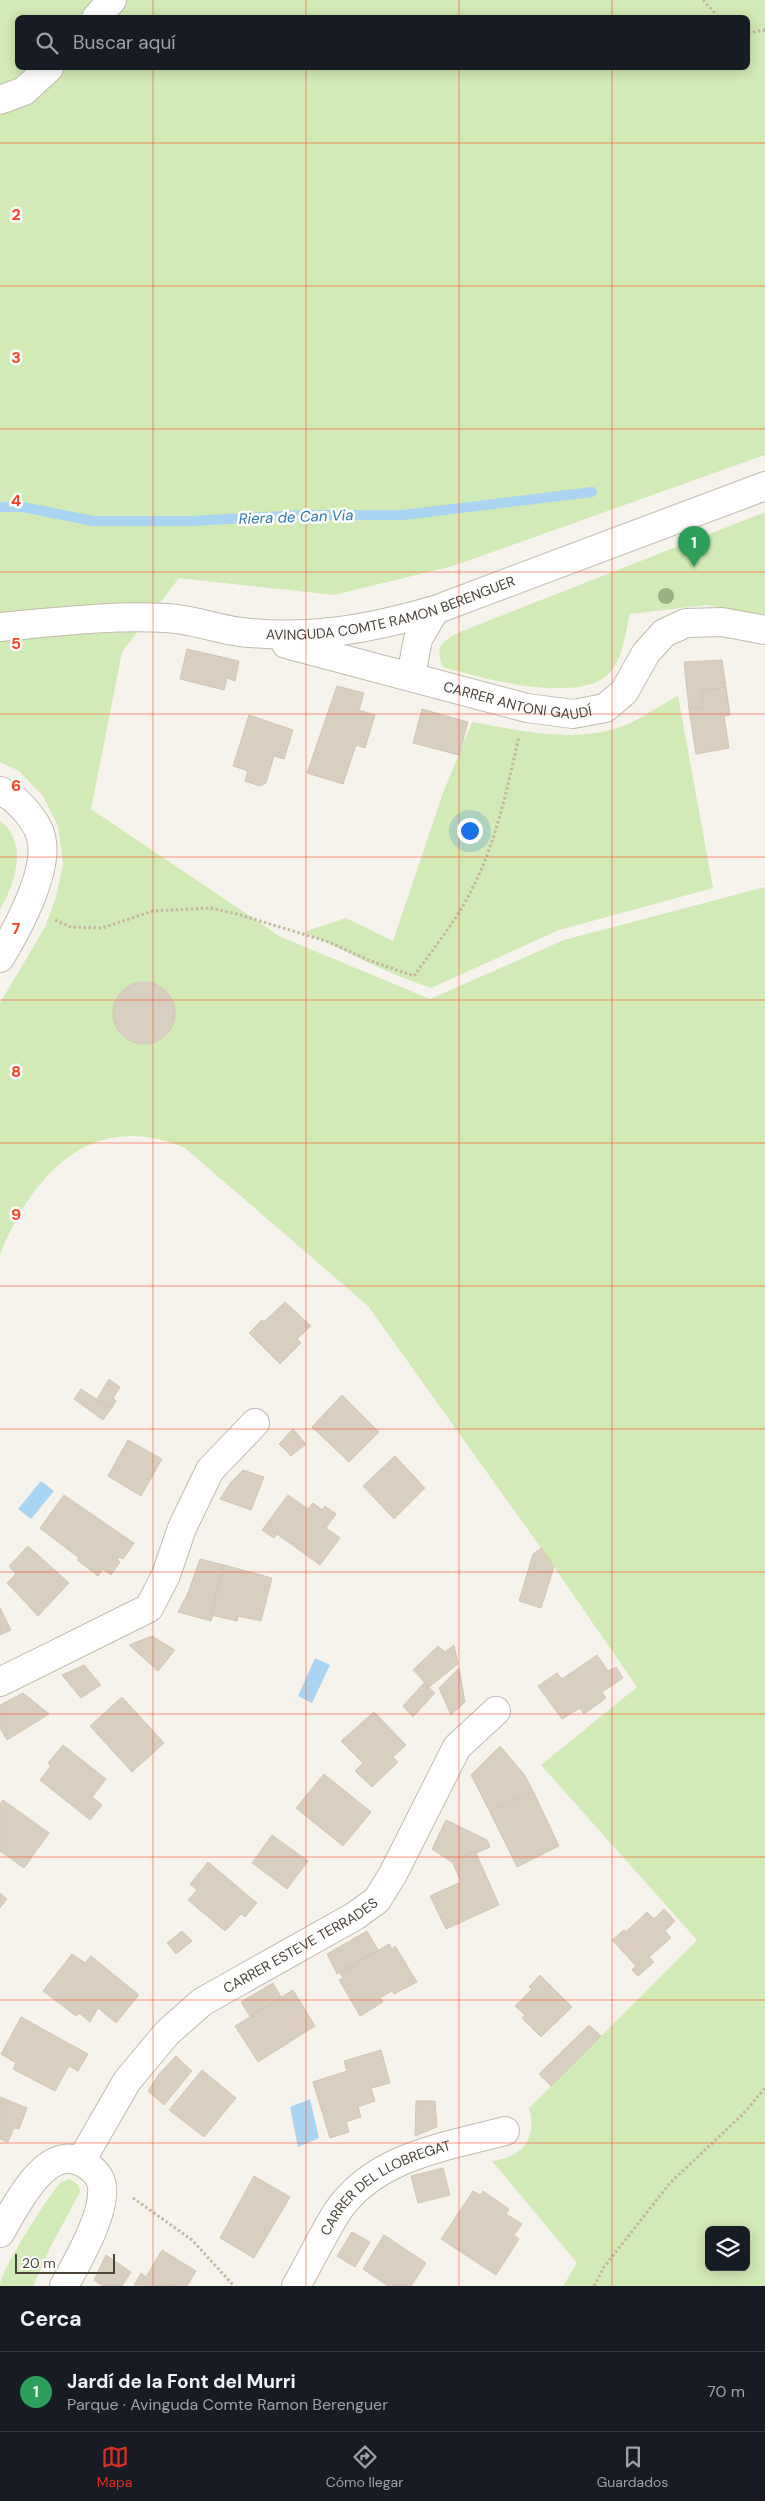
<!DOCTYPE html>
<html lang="es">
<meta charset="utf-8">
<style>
body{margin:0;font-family:"DM Sans",sans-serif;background:#242831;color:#f1f3f6}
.controls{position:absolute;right:15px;bottom:15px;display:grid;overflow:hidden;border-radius:8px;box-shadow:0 2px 12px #0003}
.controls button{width:45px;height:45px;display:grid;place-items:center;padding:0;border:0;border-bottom:1px solid #363941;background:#171b24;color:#f1f3f6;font:25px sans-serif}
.scale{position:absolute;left:15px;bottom:12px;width:100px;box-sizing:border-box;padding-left:5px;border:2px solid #4b4439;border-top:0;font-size:14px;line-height:18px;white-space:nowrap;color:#4b4439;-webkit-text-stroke:4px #fff;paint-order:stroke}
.you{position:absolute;left:469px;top:830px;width:18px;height:18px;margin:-12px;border:4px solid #fff;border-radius:50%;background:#1a73e8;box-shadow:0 0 0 8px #1a73e833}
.badge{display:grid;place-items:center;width:32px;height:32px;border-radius:50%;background:#d93025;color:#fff;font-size:16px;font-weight:700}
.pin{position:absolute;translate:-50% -41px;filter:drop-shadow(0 1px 2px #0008)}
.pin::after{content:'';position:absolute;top:26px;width:18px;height:15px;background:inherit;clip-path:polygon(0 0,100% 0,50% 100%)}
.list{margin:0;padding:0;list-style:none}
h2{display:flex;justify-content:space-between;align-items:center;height:65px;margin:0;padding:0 20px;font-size:21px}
h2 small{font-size:16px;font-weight:400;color:#9ea1a6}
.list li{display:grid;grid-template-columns:32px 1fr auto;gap:15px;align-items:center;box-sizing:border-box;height:80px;padding:0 20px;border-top:1px solid #363941}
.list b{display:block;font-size:19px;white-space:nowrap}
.list p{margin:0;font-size:16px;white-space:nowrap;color:#9ea1a6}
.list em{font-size:16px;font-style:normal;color:#9ea1a6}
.icon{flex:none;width:28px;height:28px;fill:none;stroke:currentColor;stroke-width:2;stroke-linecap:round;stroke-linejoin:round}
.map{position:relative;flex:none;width:765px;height:2286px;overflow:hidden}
.search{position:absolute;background:#171b24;box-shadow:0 2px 12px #0003;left:15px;right:15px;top:15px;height:55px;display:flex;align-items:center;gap:12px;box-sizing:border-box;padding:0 18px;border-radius:8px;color:#9ea1a6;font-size:19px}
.sheet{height:145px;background:#171b24}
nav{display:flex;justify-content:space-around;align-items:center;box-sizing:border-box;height:70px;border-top:1px solid #363941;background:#171b24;font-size:14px;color:#9ea1a6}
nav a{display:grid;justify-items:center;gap:2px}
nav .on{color:#d93025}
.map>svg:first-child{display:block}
.green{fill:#d2eab5;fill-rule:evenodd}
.water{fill:#a9d4f2}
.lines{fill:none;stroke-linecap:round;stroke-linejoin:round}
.stream{stroke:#a9d4f2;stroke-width:10}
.building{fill:#d8cfc1;stroke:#d3c7b4}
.minor-casing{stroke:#c2bbae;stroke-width:30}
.path{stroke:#c4b79f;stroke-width:3;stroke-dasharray:2.5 2.5;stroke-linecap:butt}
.minor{stroke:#fff;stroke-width:28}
.tree{fill:#97b381}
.grid{fill:none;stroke:#fc3f1d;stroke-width:1;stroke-opacity:0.55}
.labels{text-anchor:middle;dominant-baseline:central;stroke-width:5;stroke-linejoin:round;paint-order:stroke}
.street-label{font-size:14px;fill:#4b4439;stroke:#fff}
.water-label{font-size:15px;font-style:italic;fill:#2e7ab2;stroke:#fff}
.grid-label{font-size:16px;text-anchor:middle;font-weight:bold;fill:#fc3f1d;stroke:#fff;stroke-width:5;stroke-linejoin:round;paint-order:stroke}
</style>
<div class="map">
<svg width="765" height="2286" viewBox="0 0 765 2286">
<rect width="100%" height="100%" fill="#f6f3ec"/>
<g class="green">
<path d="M0 0H765V455L453 566 334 595 179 578 122 652 91 809 281 937 430 999 564 940 765 887V2286H563L577 2263 492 2161C523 2157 537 2139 529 2108L697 1940 541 1765 637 1687 541 1548 368 1306 185 1148C91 1108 32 1175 0 1255V1003L45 927 56 897 63 864 58 826 43 796 19 771 0 762ZM18 18H748V68H18ZM709 2230H746V2267H709Z"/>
<path d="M765 512V618L707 605 630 614C625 633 624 656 610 672 582 706 480 678 443 667 434 645 442 642 460 632Z"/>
<path d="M678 696 713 888 559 930 431 988C387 974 347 951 304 932L346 918 393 941 443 793 472 722C518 730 570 743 617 728 637 722 658 706 678 696Z"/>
<path d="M0 821C29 842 15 884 0 909Z"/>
<path d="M70 2179 79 2186 80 2192 51 2246 33 2286H0C0 2271 48 2197 59 2184 62 2181 66 2180 70 2179Z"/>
</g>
<g class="water">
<path d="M41 1481 54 1491 31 1519 18 1509Z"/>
<path d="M315 1658 330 1665 312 1703 298 1696Z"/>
<path d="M310 2099 319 2138 298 2147 290 2107Z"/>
</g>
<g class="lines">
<path class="stream" d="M0 507H23L93 521H191L301 515H403L592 492"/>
</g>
<g class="building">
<path d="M187 649 239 661 235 681 227 678 224 690 180 679Z"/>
<path d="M722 660 726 687 701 691 703 707 689 709 684 662Z"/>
<path d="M337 686 364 693 359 710 375 715 365 748 356 745 343 784 307 773Z"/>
<path d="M726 687 730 715 724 716 729 748 696 754 689 709 703 707 701 691Z"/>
<path d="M422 709 468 722 459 755 413 743Z"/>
<path d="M249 715 293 730 284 759 274 756 266 783 260 786 245 781 248 771 233 766Z"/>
<circle cx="144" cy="1013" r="31"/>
<path d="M285 1302 311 1326 297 1339 301 1343 280 1364 249 1333 262 1320 264 1322Z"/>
<path d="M109 1379 120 1387 113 1398 116 1401 111 1409 97 1399Z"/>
<path d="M81 1389 111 1409 103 1420 74 1399Z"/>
<path d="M342 1395 379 1432 349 1462 312 1427Z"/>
<path d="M293 1429 306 1444 291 1456 279 1444Z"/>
<path d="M128 1440 162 1459 141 1496 108 1476Z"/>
<path d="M395 1456 425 1488 394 1519 363 1486Z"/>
<path d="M243 1470 264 1477 251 1510 220 1499 231 1482Z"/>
<path d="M64 1495 134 1543 123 1559 119 1557 117 1559 120 1562 111 1575 103 1569 98 1576 77 1560 79 1558 40 1528Z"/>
<path d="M288 1495 308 1509 313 1503 322 1510 325 1506 336 1514 326 1528 340 1538 320 1565 277 1534 274 1538 262 1530Z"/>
<path d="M28 1546 69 1583 38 1616 7 1583 16 1574 9 1566Z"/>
<path d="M541 1548 554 1567 541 1608 519 1601 533 1554Z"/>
<path d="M200 1559 224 1565 211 1615H213L211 1621 178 1612 188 1593Z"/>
<path d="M224 1565 272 1578 261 1621 238 1616 237 1621 211 1615Z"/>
<path d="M0 1608 11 1630 0 1635Z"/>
<path d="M152 1636 175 1650 158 1671 129 1645Z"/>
<path d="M454 1645 458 1664 429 1687 413 1670 438 1646 445 1652Z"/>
<path d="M597 1655 608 1671 616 1667 623 1678 602 1692 606 1698 584 1714 580 1708 562 1719 538 1686 557 1673 562 1679Z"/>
<path d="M84 1665 101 1685 81 1698 62 1675Z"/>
<path d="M459 1668 465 1702 451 1715 439 1688Z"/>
<path d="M424 1683 435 1693 413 1717 403 1706Z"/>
<path d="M23 1693 49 1714 7 1740 0 1728V1705Z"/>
<path d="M122 1697 164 1743 132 1772 90 1726Z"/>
<path d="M374 1712 406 1745 393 1757 398 1762 372 1787 355 1771 363 1763 341 1741Z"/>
<path d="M63 1745 106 1779 92 1797 102 1805 90 1820 40 1780 51 1766 48 1763Z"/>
<path d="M500 1746 524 1774 533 1791 490 1812 471 1775Z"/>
<path d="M324 1774 371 1812 343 1846 296 1808Z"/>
<path d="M533 1791 559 1846 517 1867 490 1812Z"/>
<path d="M3 1800 49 1833 24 1868 0 1851V1804Z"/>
<path d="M446 1820 487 1840 490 1847 476 1853 475 1851 452 1861 453 1863 432 1849Z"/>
<path d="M272 1835 308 1861 287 1889 252 1863Z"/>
<path d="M475 1851 499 1905 446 1929 430 1896 461 1882 452 1861Z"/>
<path d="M208 1862 257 1903 245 1917 241 1914 225 1931 188 1900 197 1890 190 1884Z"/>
<path d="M0 1893 7 1899 0 1908Z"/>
<path d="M664 1909 675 1921 665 1931 671 1938 649 1957 654 1962 638 1976 632 1970 636 1966 612 1940 624 1930 626 1932 647 1912 654 1919Z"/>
<path d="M182 1931 192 1941 176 1954 167 1943Z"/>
<path d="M367 1931 378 1950 337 1974 327 1954Z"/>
<path d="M389 1944 392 1949 395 1946 417 1982 394 1994 392 1991 380 1998 383 2002 360 2016 339 1980 343 1978 340 1973Z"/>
<path d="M72 1954 85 1963 91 1956 139 1995 116 2023 98 2008 90 2022 79 2013 76 2016 43 1991Z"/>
<path d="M540 1975 572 2007 541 2037 522 2018 525 2015 515 2006 532 1989 529 1987Z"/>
<path d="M273 1983 281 1997 250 2016 241 2002Z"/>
<path d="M293 1990 315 2026 258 2062 235 2026Z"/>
<path d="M21 2017 88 2054 78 2071 69 2066 55 2091 13 2069 16 2063 1 2054Z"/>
<path d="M589 2025 601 2036 551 2086 539 2074Z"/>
<path d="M381 2050 390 2083 371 2088 375 2101 358 2107 361 2117 346 2122 349 2132 330 2138 313 2082 347 2071 344 2061Z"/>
<path d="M176 2056 192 2071 164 2105 148 2091 159 2074Z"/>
<path d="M202 2070 236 2098 204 2137 169 2110Z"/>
<path d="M0 2097 27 2108 19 2129 14 2128 8 2142 0 2139Z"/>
<path d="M416 2101H435L437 2127 415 2136Z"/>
<path d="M443 2168 450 2195 418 2203 411 2176Z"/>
<path d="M254 2176 290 2197 254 2258 220 2238Z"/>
<path d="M473 2191 480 2195 483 2191 509 2209 506 2214 522 2224 514 2235 519 2239 496 2275 441 2239Z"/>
<path d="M352 2232 370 2242 355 2267 337 2256Z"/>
<path d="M384 2235 426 2263 411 2286H388L363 2269Z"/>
<path d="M162 2250 196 2271 187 2286 134 2285 141 2273 146 2277Z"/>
<path d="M106 2255 131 2272 122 2286H103L94 2280Z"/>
</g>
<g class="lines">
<defs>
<g id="minor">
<path d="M96 18 112 0"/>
<path d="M0 100 24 91 49 68"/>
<path id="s1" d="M0 627C55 622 111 615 166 618 191 619 216 629 241 632 310 640 369 629 435 610L765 486"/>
<path id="s2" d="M286 644 527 708 573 714 605 708 624 692 646 653 664 633 686 623 722 622 765 630"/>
<path d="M411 676 418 639 435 610"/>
<path d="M0 791C10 794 20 804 27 812 35 822 41 831 42 843 47 874 16 932 0 958"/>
<path d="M0 1682 149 1608 166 1575 182 1528 210 1470 255 1423"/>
<path id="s3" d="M81 2161 127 2081 167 2033 202 2002 355 1916 377 1900 393 1874 457 1747 496 1711"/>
<path d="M0 2233C15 2208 47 2139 85 2164 93 2169 101 2176 102 2187 105 2215 77 2262 64 2286"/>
<path id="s4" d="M296 2286C310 2262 322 2236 337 2212 375 2156 445 2147 505 2131"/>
</g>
</defs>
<use href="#minor" class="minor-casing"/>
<g class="path">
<path d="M703 0 719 18"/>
<path d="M748 33 765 30"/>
<path d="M55 920 71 927 102 928 153 911 210 908 237 914 329 942 368 960 414 976C434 947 458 919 473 887 497 840 507 788 519 737"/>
<path d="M133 2198 192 2240 234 2286"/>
<path d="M594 2286 604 2267 670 2183 743 2114 765 2088"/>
</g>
<use href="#minor" class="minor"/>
</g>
<circle class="tree" cx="666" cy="596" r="8"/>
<path class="grid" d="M153 0V18M306 0V18M459 0V18M612 0V18M153 68V2286M306 68V2286M459 68V2286M612 68V2286M0 143H765M0 286H765M0 429H765M0 572H765M0 714H765M0 857H765M0 1000H765M0 1143H765M0 1286H765M0 1429H765M0 1572H765M0 1714H765M0 1857H765M0 2000H765M0 2143H765"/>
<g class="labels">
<g class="street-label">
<text stroke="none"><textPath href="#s1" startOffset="396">AVINGUDA COMTE RAMON BERENGUER</textPath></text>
<text stroke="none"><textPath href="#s2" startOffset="239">CARRER ANTONI GAUDÍ</textPath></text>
<text stroke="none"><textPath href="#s3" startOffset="315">CARRER ESTEVE TERRADES</textPath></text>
<text stroke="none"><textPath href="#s4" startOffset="139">CARRER DEL LLOBREGAT</textPath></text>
</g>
<g class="water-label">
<text transform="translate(296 517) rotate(-2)">Riera de Can Via</text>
</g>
</g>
<g class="grid-label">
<text x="16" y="220">2</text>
<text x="16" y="363">3</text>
<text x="16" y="506">4</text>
<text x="16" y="649">5</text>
<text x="16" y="791">6</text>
<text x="16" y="934">7</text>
<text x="16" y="1077">8</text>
<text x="16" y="1220">9</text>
</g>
</svg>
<div class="controls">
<button><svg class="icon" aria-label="layers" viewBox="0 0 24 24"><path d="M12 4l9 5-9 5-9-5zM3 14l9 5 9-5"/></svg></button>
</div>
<div class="scale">20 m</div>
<div class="you"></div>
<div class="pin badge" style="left:694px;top:567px;background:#2e9e5b">1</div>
<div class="search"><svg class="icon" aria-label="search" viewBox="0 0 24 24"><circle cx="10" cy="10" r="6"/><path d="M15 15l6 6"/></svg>Buscar aquí</div>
</div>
<section class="sheet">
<h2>Cerca<small></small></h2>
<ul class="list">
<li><span class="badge" style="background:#2e9e5b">1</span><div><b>Jardí de la Font del Murri</b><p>Parque · Avinguda Comte Ramon Berenguer</p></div><em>70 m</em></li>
</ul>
</section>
<nav>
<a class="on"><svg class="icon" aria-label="map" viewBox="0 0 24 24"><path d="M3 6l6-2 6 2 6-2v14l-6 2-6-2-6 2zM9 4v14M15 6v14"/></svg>Mapa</a>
<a><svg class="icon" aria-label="directions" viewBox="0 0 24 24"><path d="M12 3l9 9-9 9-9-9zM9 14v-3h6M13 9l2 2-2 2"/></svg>Cómo llegar</a>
<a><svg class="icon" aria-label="saved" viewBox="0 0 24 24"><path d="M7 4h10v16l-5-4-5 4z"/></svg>Guardados</a>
</nav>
